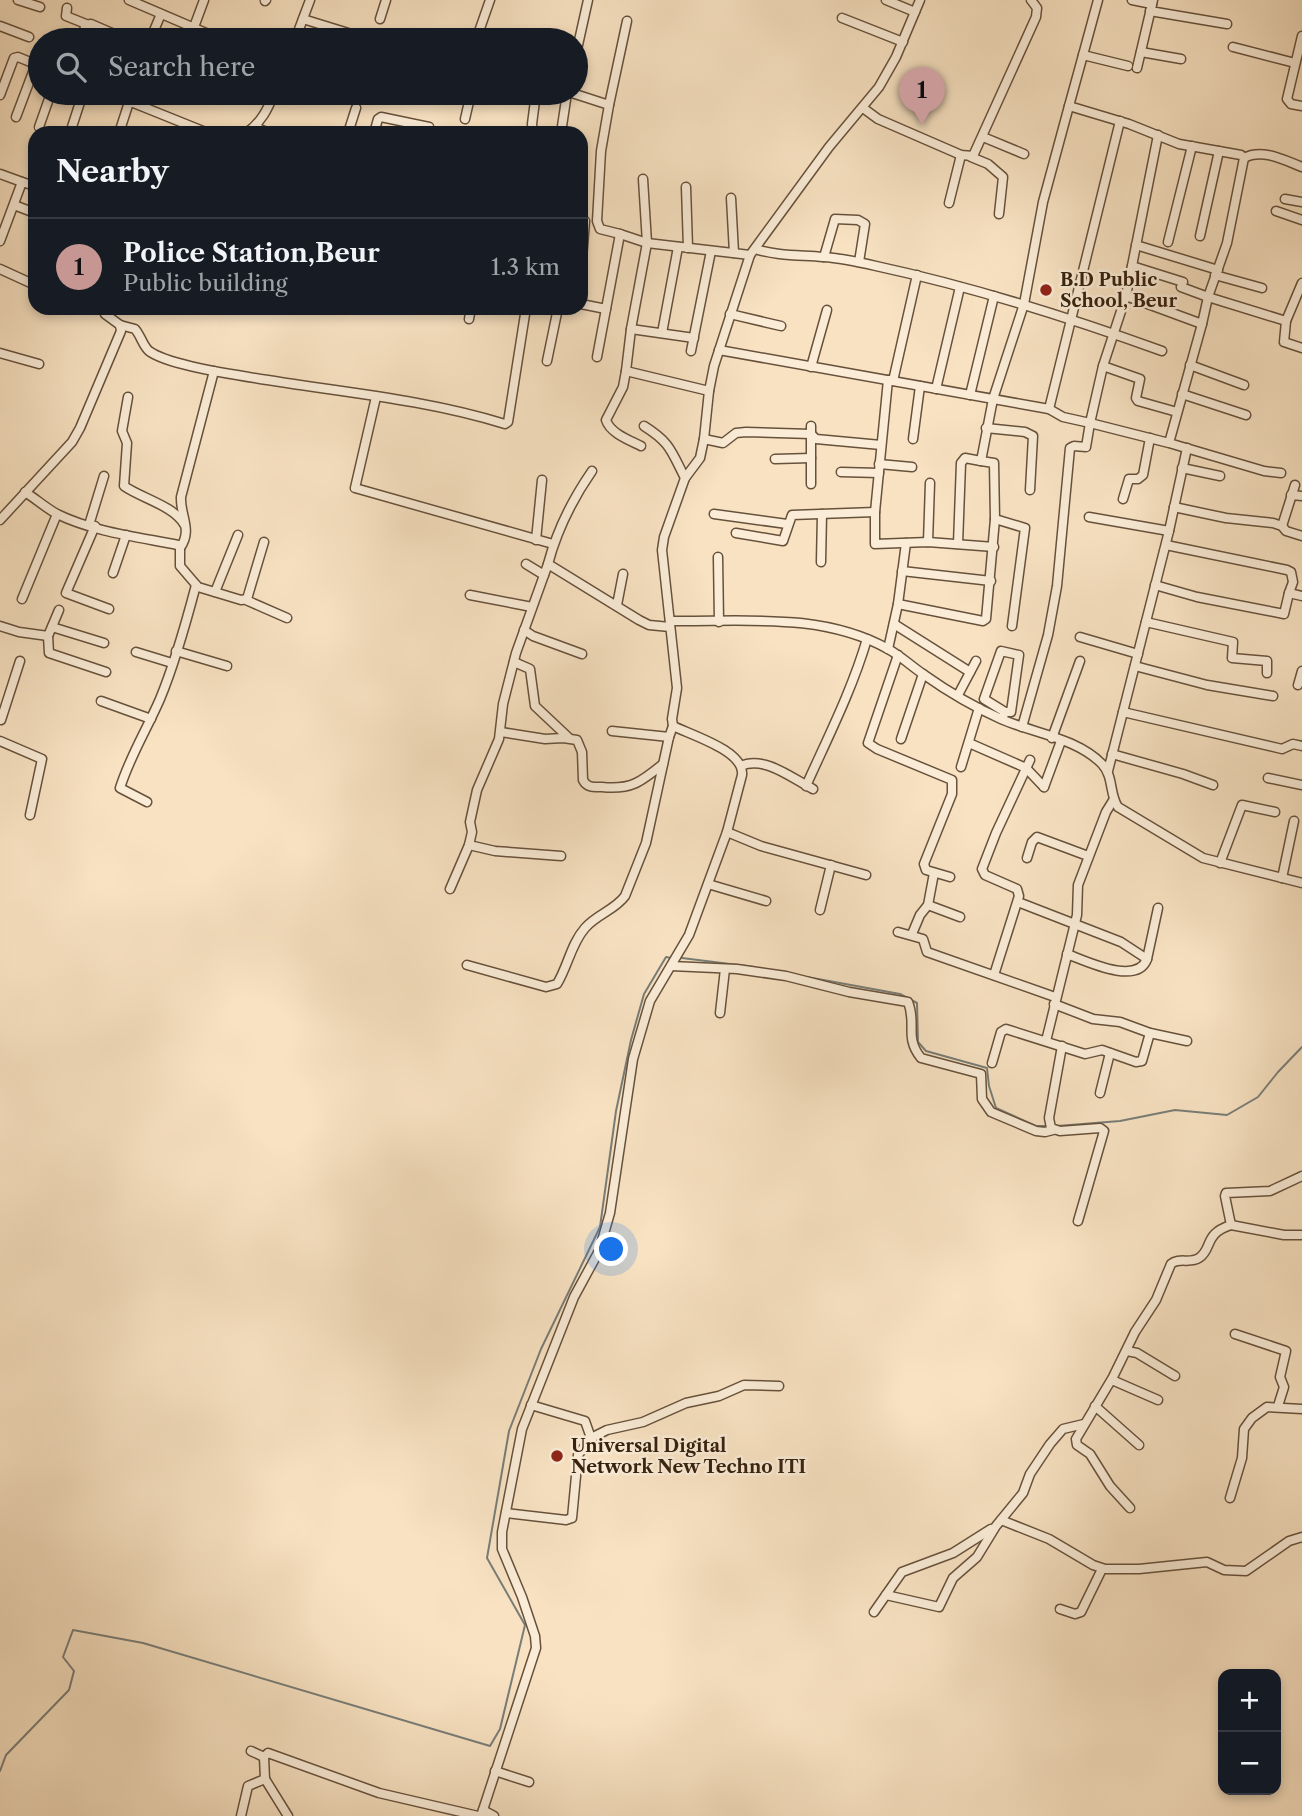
<!DOCTYPE html>
<meta charset="utf-8">
<style>
body{margin:0;font-family:"Libre Caslon Text",serif;background:#242831;color:#f1f3f6}
.controls{position:absolute;right:21px;bottom:21px;display:grid;overflow:hidden;border-radius:14px;box-shadow:0 4px 10px #0003}
.controls button{width:63px;height:63px;display:grid;place-items:center;padding:0;border:0;border-bottom:2px solid #363941;background:#171b24;color:#f1f3f6;font:35px sans-serif}
.you{position:absolute;left:612px;top:1250px;width:24px;height:24px;margin:-18px;border:5px solid #fff;border-radius:50%;background:#1a73e8;box-shadow:0 0 0 10px #1a73e833}
.badge{display:grid;place-items:center;width:46px;height:46px;border-radius:50%;background:#c59692;color:#111;font-size:23px;font-weight:700}
.pin{position:absolute;translate:-50% -58px;filter:drop-shadow(0 2px 4px #0008)}
.pin::after{content:'';position:absolute;top:37px;width:24px;height:21px;background:inherit;clip-path:polygon(0 0,100% 0,50% 100%)}
.list{margin:0;padding:0;list-style:none}
h2{display:flex;justify-content:space-between;align-items:center;height:91px;margin:0;padding:0 28px;font-size:30px}
h2 small{font-size:23px;font-weight:400;color:#9ea1a6}
.list li{display:grid;grid-template-columns:46px 1fr auto;gap:21px;align-items:center;box-sizing:border-box;height:98px;padding:0 28px;border-top:2px solid #363941}
.list b{display:block;font-size:26px;white-space:nowrap}
.list p{margin:0;font-size:23px;white-space:nowrap;color:#9ea1a6}
.list em{font-size:23px;font-style:normal;color:#9ea1a6}
.icon{flex:none;width:38px;height:38px;fill:none;stroke:currentColor;stroke-width:2;stroke-linecap:round;stroke-linejoin:round}
.map{position:relative;flex:none;width:1302px;height:1816px;overflow:hidden}
.search{position:absolute;background:#171b24;box-shadow:0 4px 10px #0003;left:28px;top:28px;width:560px;height:77px;display:flex;align-items:center;gap:18px;box-sizing:border-box;padding:0 24px;border-radius:38px;color:#9ea1a6;font-size:26px}
.panel{position:absolute;background:#171b24;box-shadow:0 4px 10px #0003;left:28px;top:126px;width:560px;height:189px;border-radius:21px}
.map>svg:first-child{display:block}
.lines{fill:none;stroke-linecap:round;stroke-linejoin:round}
.stream{stroke:#787d78;stroke-width:2}
.minor-casing{stroke:#67513b;stroke-width:11}
.minor{stroke:#faecd7;stroke-width:8}
.poi-dot{fill:#8f2418;stroke:#faecd7;stroke-width:2.5}
.labels{text-anchor:middle;dominant-baseline:central;stroke-width:5;stroke-linejoin:round;paint-order:stroke}
.poi-label{font-size:18px;font-weight:bold;fill:#37210e;stroke:#faecd7;text-anchor:start}
</style>
<div class="map">
<svg width="1302" height="1816" viewBox="0 0 1302 1816">
<rect width="100%" height="100%" fill="#f8e2c2"/>
<filter id="stains"><feTurbulence type="fractalNoise" baseFrequency=".00286" numOctaves="4"/><feColorMatrix values="0 0 0 0 .2 0 0 0 0 .09 0 0 0 0 .02 0 0 0 .5 -.17"/></filter>
<radialGradient id="worn" r=".72"><stop offset=".6" stop-color="#630" stop-opacity="0"/><stop offset="1" stop-color="#630" stop-opacity=".3"/></radialGradient>
<g class="lines">
<g class="stream">
<path d="M682 958 754 967"/>
<path d="M807 977 900 994 917 1003 918 1042 926 1051 987 1068 989 1086 996 1108 1036 1126H1047"/>
<path d="M1057 1126 1120 1121 1175 1110 1227 1115 1258 1097 1278 1072 1302 1047"/>
<path d="M0 1771 6 1755 69 1690 74 1671 63 1657 73 1630 143 1643 490 1746 500 1729 525 1625 487 1558 509 1431 541 1349 600 1227 616 1111 631 1040 644 994 666 957 671 958"/>
</g>
<defs>
<g id="minor">
<path d="M18 0 40 7"/>
<path d="M129 0 220 39"/>
<path d="M886 0 915 12"/>
<path d="M1132 0 1152 4"/>
<path d="M265 1 266 0"/>
<path d="M67 8 66 16 86 24 81 40"/>
<path d="M1150 11 1227 24"/>
<path d="M842 18 903 42"/>
<path d="M303 19 358 36"/>
<path d="M380 19 386 0"/>
<path d="M86 25 91 24 128 40"/>
<path d="M0 26 29 37"/>
<path d="M194 27 204 0"/>
<path d="M1302 36 1287 99 1291 104 1302 106"/>
<path d="M150 40 161 14"/>
<path d="M295 40 310 0"/>
<path d="M476 40 490 0"/>
<path d="M1233 47 1295 63"/>
<path d="M1141 52 1181 59"/>
<path d="M576 54 588 0"/>
<path d="M1083 55 1098 0"/>
<path d="M1128 66 1083 55 1069 106 1129 124 1179 144 1241 155 1244 158 1227 243 1208 297 1181 287"/>
<path d="M1137 68 1153 0"/>
<path d="M572 93 609 105 601 151 597 221 600 229 620 234"/>
<path d="M0 95 14 58 18 57 40 66"/>
<path d="M131 102 208 133"/>
<path d="M609 105 627 21"/>
<path d="M863 108 878 119 961 155 973 156 1036 17 1037 8 1031 0"/>
<path d="M16 117 36 64"/>
<path d="M465 119 471 93"/>
<path d="M39 127 51 93"/>
<path d="M255 127 269 133"/>
<path d="M70 133 83 93"/>
<path d="M119 133 132 93"/>
<path d="M246 133C261 123 268 109 274 93"/>
<path d="M348 133 356 108"/>
<path d="M374 133 378 119 381 117 429 127"/>
<path d="M533 133 532 124 536 93"/>
<path d="M561 133 567 93"/>
<path d="M983 137 1024 154"/>
<path d="M971 157 988 164 1003 177 999 214"/>
<path d="M1244 158C1262 148 1284 160 1302 167"/>
<path d="M0 174 22 182"/>
<path d="M643 179 647 243 631 329 626 371 709 391"/>
<path d="M686 187 688 248"/>
<path d="M731 198 734 253"/>
<path d="M1285 199 1302 202"/>
<path d="M949 203 961 155"/>
<path d="M14 205 35 213"/>
<path d="M1276 211 1302 220"/>
<path d="M1200 236 1219 151"/>
<path d="M0 241 22 182 35 186"/>
<path d="M1168 242 1192 146"/>
<path d="M1136 245 1218 270"/>
<path d="M755 249C777 256 800 255 823 257 841 258 859 262 876 266 973 287 1068 317 1162 351"/>
<path d="M824 257 835 219 858 220 865 224 859 262"/>
<path d="M1132 266 1183 282"/>
<path d="M0 269 35 285"/>
<path d="M581 271 585 221"/>
<path d="M1215 275 1262 288"/>
<path d="M1126 296 1158 135"/>
<path d="M581 304 606 309 620 234 647 243 750 255 829 147 879 87 896 57 920 0"/>
<path d="M730 314 781 326"/>
<path d="M469 319 471 308"/>
<path d="M1286 321 1302 283"/>
<path d="M1202 324 1208 297 1286 321 1284 342 1302 348"/>
<path d="M120 325 135 329C141 336 143 346 149 351 165 363 217 372 237 375 326 391 418 397 505 424L508 422 526 308"/>
<path d="M631 329 694 338"/>
<path d="M662 333 678 247"/>
<path d="M719 350 1049 409 1063 417 1090 423 1086 447 1074 446 1070 448 1057 586 1048 635 1022 727"/>
<path d="M691 351 711 251"/>
<path d="M0 353 39 364"/>
<path d="M597 357 606 309"/>
<path d="M547 361 558 308"/>
<path d="M1190 365 1244 385"/>
<path d="M1103 366 1140 379 1136 398 1138 401 1177 412"/>
<path d="M811 367 827 310"/>
<path d="M626 371 623 387 606 420C610 433 629 440 641 446"/>
<path d="M888 380 875 512V544L928 542 994 547"/>
<path d="M893 381 917 275"/>
<path d="M936 389 960 287"/>
<path d="M1182 394 1246 415"/>
<path d="M970 395 994 296"/>
<path d="M128 397 122 431 127 443 124 486C141 498 174 506 184 524"/>
<path d="M376 397 355 488 553 544"/>
<path d="M1049 409 1120 121"/>
<path d="M644 426C671 443 671 451 685 478"/>
<path d="M811 426V484"/>
<path d="M986 428 1025 432 1033 436 1030 490"/>
<path d="M704 439 723 443 736 433 746 432 811 434 816 439 881 445"/>
<path d="M913 439 920 386"/>
<path d="M1169 443 1090 423 1103 366 1126 296 1202 324 1169 443 1264 471 1281 473"/>
<path d="M775 459 811 458"/>
<path d="M879 464 912 467"/>
<path d="M1182 468 1220 476"/>
<path d="M592 471C572 500 557 530 548 564L639 620 649 625 670 627"/>
<path d="M841 472 879 473"/>
<path d="M25 492C36 499 46 508 57 514 94 532 138 537 178 545L180 548V566L198 587 241 600 247 599 264 542"/>
<path d="M1291 495 1302 496"/>
<path d="M1123 499 1129 479H1138L1143 475 1150 438"/>
<path d="M1174 507 1226 518 1273 523 1282 526 1286 531 1302 536"/>
<path d="M714 514 787 524"/>
<path d="M1089 517 1169 531"/>
<path d="M995 519 1025 528 1012 626"/>
<path d="M0 520 72 442 80 428 121 331 120 325 105 314 103 308"/>
<path d="M89 525 104 476"/>
<path d="M95 526 66 593 109 609"/>
<path d="M1282 526 1295 485"/>
<path d="M736 533 783 541 792 515 875 512"/>
<path d="M536 540 542 480"/>
<path d="M928 542 930 483"/>
<path d="M958 544 961 463 965 458 981 461"/>
<path d="M1166 545 1287 570 1291 572 1293 582 1289 593"/>
<path d="M180 548C193 530 180 516 181 497L214 371"/>
<path d="M718 557 719 622"/>
<path d="M821 562 822 514"/>
<path d="M526 564 544 575"/>
<path d="M902 571 991 581"/>
<path d="M113 573 126 535"/>
<path d="M1155 585 1197 597 1284 614 1289 593 1302 596"/>
<path d="M215 592 238 535"/>
<path d="M470 595 532 607"/>
<path d="M22 599 57 514"/>
<path d="M246 600 287 618"/>
<path d="M898 604 983 621 986 619 995 519 994 463 981 461 993 399 1024 304 1043 202 1069 106"/>
<path d="M617 605 623 574"/>
<path d="M670 621C743 622 822 612 888 649 901 656 911 666 923 674 947 691 974 707 1001 719 1033 733 1077 738 1102 764 1114 777 1109 794 1118 807L1203 858 1302 883"/>
<path d="M1146 622 1233 642 1232 658 1267 661V673"/>
<path d="M894 624 970 672"/>
<path d="M0 626 19 632 48 636 59 610"/>
<path d="M52 627 104 643"/>
<path d="M524 630 533 636 582 654"/>
<path d="M48 636 49 653 106 672"/>
<path d="M1080 637 1138 654"/>
<path d="M888 649 898 604 906 543"/>
<path d="M176 651 227 666"/>
<path d="M136 652 172 663"/>
<path d="M898 655 868 743 877 749 952 780V794L924 864 926 870 950 877"/>
<path d="M514 662 530 669 535 706 569 738"/>
<path d="M1135 666 1207 685 1273 696"/>
<path d="M1298 685 1302 671"/>
<path d="M958 695 976 661"/>
<path d="M101 701 151 719"/>
<path d="M1123 712 1282 749 1293 744 1302 746"/>
<path d="M1002 719 1005 712 984 699 1001 651 1019 655 1011 712H1005"/>
<path d="M1 720 20 661"/>
<path d="M612 731 669 737"/>
<path d="M501 732 545 739 563 738 577 740 582 752 583 780C587 788 594 787 602 787 631 790 641 782 663 764"/>
<path d="M1052 738 1080 661"/>
<path d="M901 739 923 674"/>
<path d="M0 741 42 759 30 815"/>
<path d="M969 743 1026 768 1044 787"/>
<path d="M1112 754 1183 774 1213 785"/>
<path d="M741 766C764 755 793 779 813 789"/>
<path d="M961 767 979 708"/>
<path d="M1108 771 1169 531 1187 448"/>
<path d="M1268 778 1302 785"/>
<path d="M806 786C828 737 852 690 867 639"/>
<path d="M1044 787 1061 741"/>
<path d="M147 802 120 788C130 756 147 729 160 699 175 663 186 623 196 585"/>
<path d="M727 832 761 846 866 875"/>
<path d="M469 845 495 851 561 856"/>
<path d="M1027 858 1032 842 1037 837 1088 856"/>
<path d="M1220 863 1242 805 1275 812"/>
<path d="M934 873 928 905 960 917"/>
<path d="M1282 878 1294 821"/>
<path d="M708 884 766 901"/>
<path d="M450 889 469 845 472 832 470 822 477 790 499 739 503 704 516 653 548 564"/>
<path d="M1018 902 1121 942 1147 959"/>
<path d="M820 910 831 865"/>
<path d="M898 932 923 939 927 952 1055 997"/>
<path d="M912 934 920 915 928 905"/>
<path d="M1067 954C1086 961 1137 986 1147 959L1158 908"/>
<path d="M467 965 546 987 557 984C568 966 571 944 585 928 597 914 615 910 625 896L646 843 669 737 673 726"/>
<path d="M671 966 737 969 786 976 849 992 908 1002C917 1024 904 1037 921 1058L981 1074 982 1099 991 1112 1036 1131 1045 1132 1053 1130"/>
<path d="M994 975 1019 896 1017 889 985 875 982 869 996 833 1030 760"/>
<path d="M1054 1004 1093 1019 1120 1022 1150 1033 1187 1041"/>
<path d="M720 1013 725 969"/>
<path d="M1046 1041 1077 915 1078 885 1106 812 1114 799"/>
<path d="M1062 1046 1049 1118 1051 1128 1060 1131 1100 1128 1104 1131 1078 1221"/>
<path d="M992 1063 1001 1032 1006 1029 1085 1054 1102 1050 1136 1062 1142 1061 1150 1033"/>
<path d="M1100 1093 1110 1053"/>
<path d="M1231 1225 1225 1196 1226 1193 1270 1191 1302 1176"/>
<path d="M1235 1334 1286 1351 1280 1377 1284 1387 1278 1406"/>
<path d="M1127 1351 1137 1353 1175 1376"/>
<path d="M1112 1380 1158 1400"/>
<path d="M531 1405 585 1421 591 1438"/>
<path d="M1095 1406 1139 1445"/>
<path d="M1230 1498 1242 1458 1244 1429 1252 1418 1267 1407 1302 1409"/>
<path d="M1130 1508 1110 1486 1090 1454 1077 1445 1076 1439 1113 1377 1135 1332 1156 1300 1171 1264C1179 1257 1190 1264 1199 1258 1213 1249 1203 1234 1231 1225L1284 1235H1302"/>
<path d="M506 1513 566 1520 572 1518 578 1455 591 1438 607 1430 643 1422 686 1403 719 1396 744 1385 779 1386"/>
<path d="M1001 1520 1049 1539 1093 1565 1105 1569H1139L1207 1562 1224 1570 1246 1571 1289 1541 1302 1537"/>
<path d="M886 1595 939 1607 953 1578 977 1557 996 1526 1023 1493 1030 1474 1050 1444 1063 1429 1084 1424"/>
<path d="M1060 1609 1075 1614 1081 1612 1102 1569"/>
<path d="M874 1612 902 1572 953 1553 991 1529"/>
<path d="M251 1751 264 1757"/>
<path d="M495 1771 529 1782"/>
<path d="M265 1779 288 1816"/>
<path d="M483 1810 494 1816"/>
<path d="M241 1816 248 1786 265 1779 264 1757 268 1753 379 1793 478 1816"/>
<path d="M481 1816 536 1648 535 1636 522 1597 502 1549V1532L522 1429 574 1297 599 1251 610 1213 633 1059 650 1001 689 935 727 832 742 775C745 751 691 735 673 726L672 719 677 688 662 550 664 537 685 478 700 458 704 439 709 391 714 366 750 255"/>
</g>
</defs>
<use href="#minor" class="minor-casing"/>
<use href="#minor" class="minor"/>
</g>
<g class="poi-dot">
<circle cx="1046" cy="290" r="7"/>
<circle cx="557" cy="1456" r="7"/>
</g>
<g class="labels">
<g class="poi-label">
<text x="1060" y="280">B.D Public<tspan x="1060" dy="21">School, Beur</tspan></text>
<text x="571" y="1446">Universal Digital<tspan x="571" dy="21">Network New Techno ITI</tspan></text>
</g>
</g>
<rect width="100%" height="100%" filter="url(#stains)"/>
<rect width="100%" height="100%" fill="url(#worn)"/>
</svg>
<div class="controls">
<button>+</button>
<button>−</button>
</div>
<div class="you"></div>
<div class="pin badge" style="left:922px;top:125px">1</div>
<div class="search"><svg class="icon" aria-label="search" viewBox="0 0 24 24"><circle cx="10" cy="10" r="6"/><path d="M15 15l6 6"/></svg>Search here</div>
<section class="panel">
<h2>Nearby<small></small></h2>
<ul class="list">
<li><span class="badge">1</span><div><b>Police Station,Beur</b><p>Public building</p></div><em>1.3 km</em></li>
</ul>
</section>
</div>
